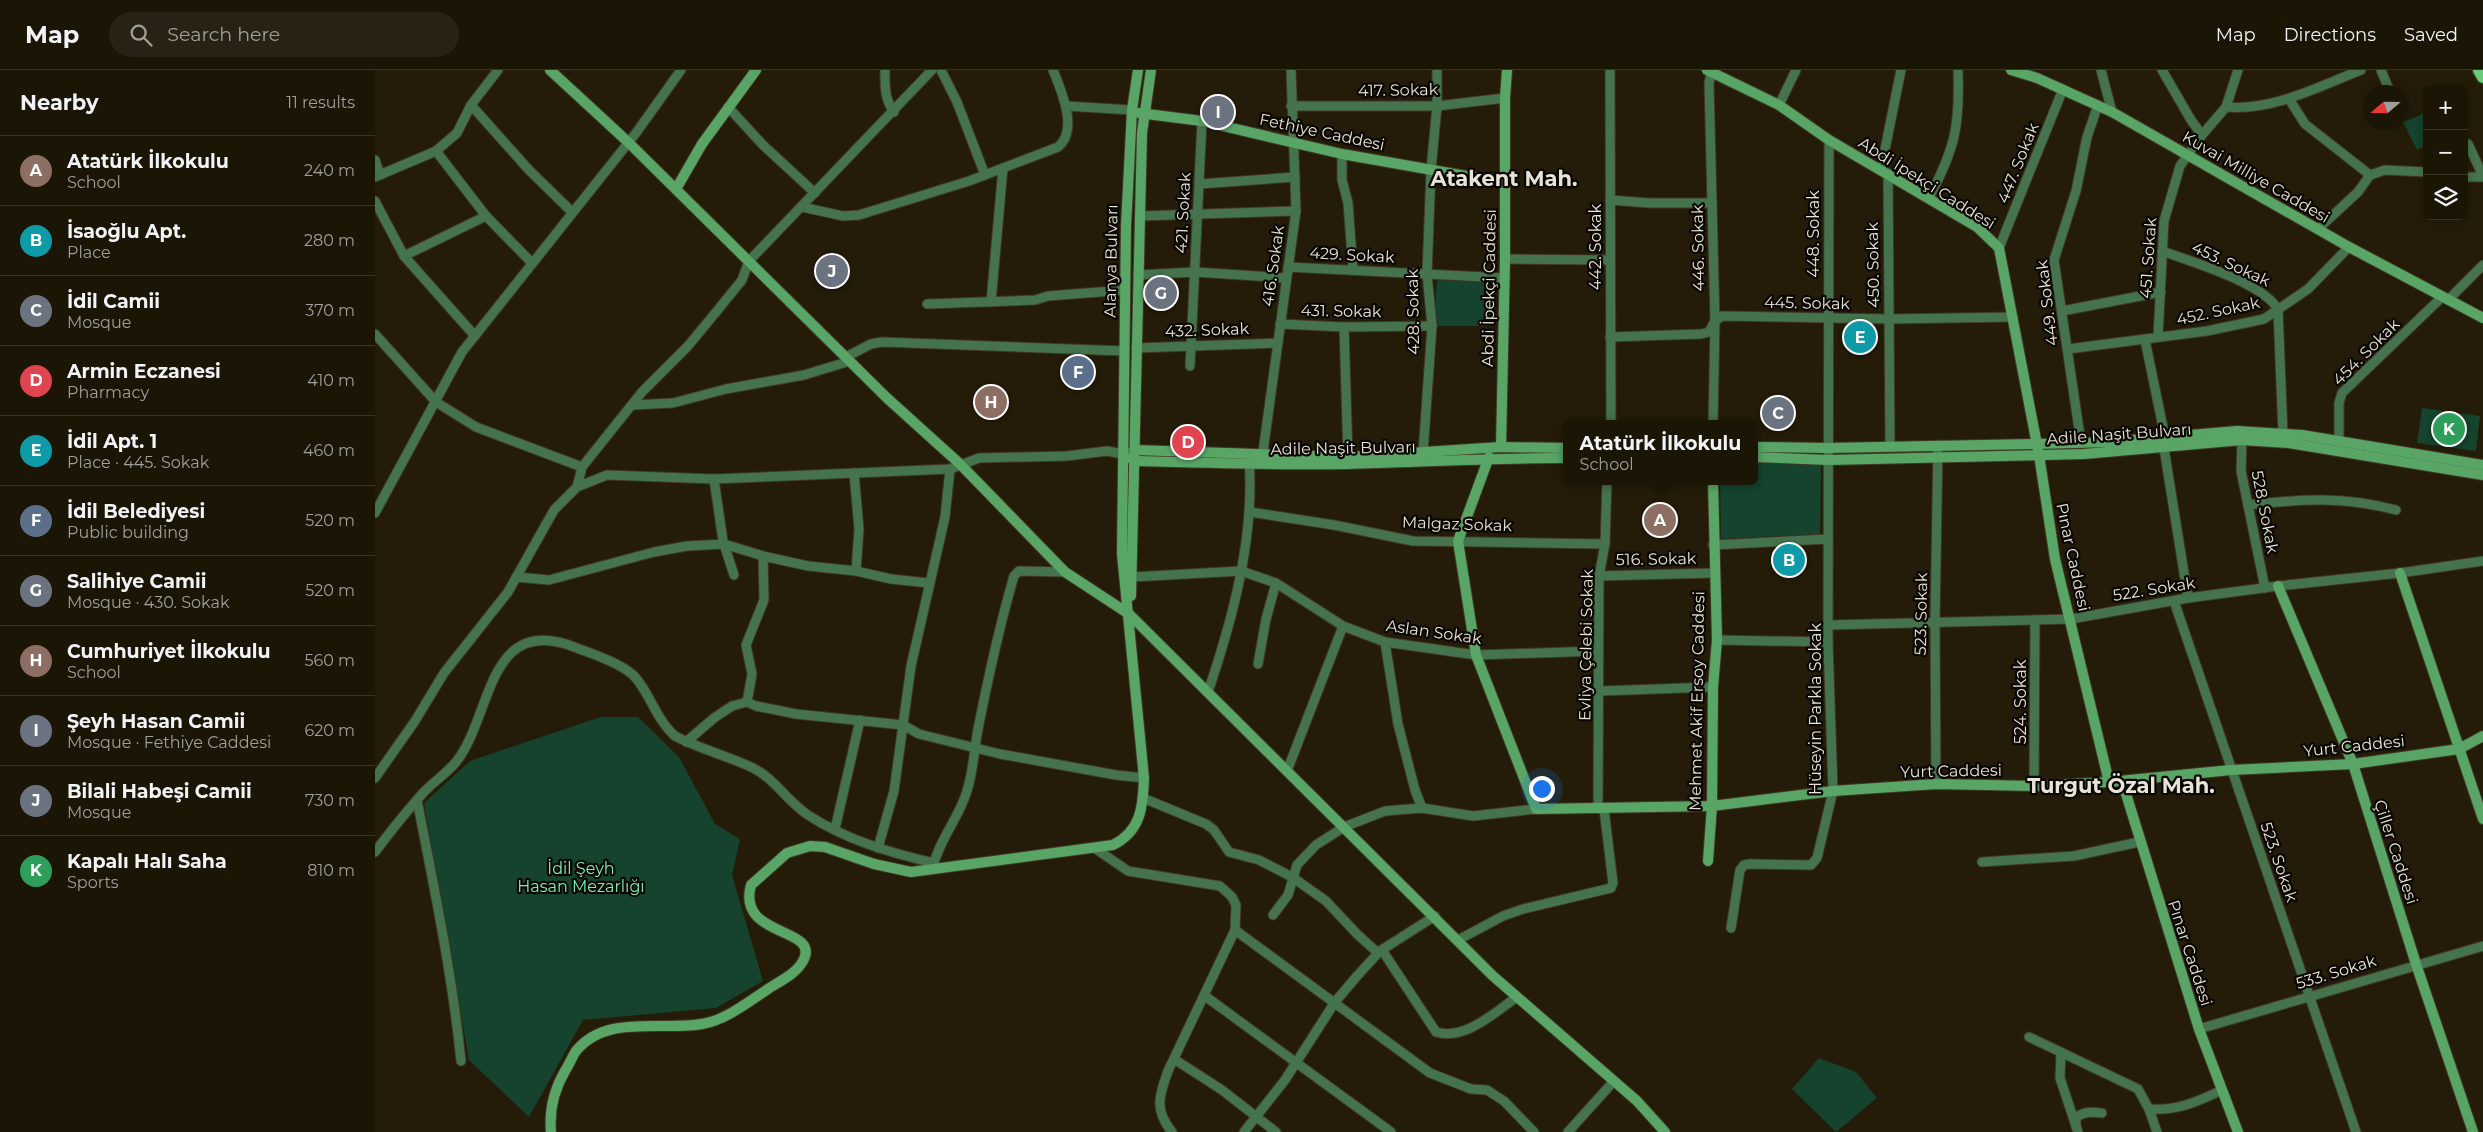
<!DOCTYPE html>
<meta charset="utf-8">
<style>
body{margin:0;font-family:Montserrat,sans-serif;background:#282214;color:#f1f3f6}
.controls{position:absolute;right:15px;top:15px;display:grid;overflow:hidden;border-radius:8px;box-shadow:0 2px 8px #0003}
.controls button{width:45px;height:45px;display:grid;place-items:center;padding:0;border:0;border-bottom:1px solid #393428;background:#1b1506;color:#f1f3f6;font:25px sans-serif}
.compass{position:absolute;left:1988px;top:15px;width:45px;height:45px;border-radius:50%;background:#1b1506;box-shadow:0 2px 8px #0003;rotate:250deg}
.you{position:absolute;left:1166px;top:718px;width:18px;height:18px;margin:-12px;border:4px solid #fff;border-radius:50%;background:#1a73e8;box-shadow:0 0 0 8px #1a73e833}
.badge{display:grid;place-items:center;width:32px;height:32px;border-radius:50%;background:#f59b97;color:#fff;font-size:16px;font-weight:700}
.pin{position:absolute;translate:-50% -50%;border:2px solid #fff;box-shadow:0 1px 5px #0006}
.popup{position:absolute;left:1188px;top:350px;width:195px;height:65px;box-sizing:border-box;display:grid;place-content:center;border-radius:8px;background:#1b1506;filter:drop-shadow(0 1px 4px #0005);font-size:16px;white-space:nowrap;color:#a09f9b}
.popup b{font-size:19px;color:#f1f3f6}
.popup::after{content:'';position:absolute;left:50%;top:100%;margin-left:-10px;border:10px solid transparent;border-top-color:#1b1506}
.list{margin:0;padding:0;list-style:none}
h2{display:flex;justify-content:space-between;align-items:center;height:65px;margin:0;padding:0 20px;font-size:21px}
h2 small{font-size:16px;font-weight:400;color:#a09f9b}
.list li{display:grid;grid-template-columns:32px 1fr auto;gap:15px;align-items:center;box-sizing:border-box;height:70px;padding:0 20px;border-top:1px solid #393428}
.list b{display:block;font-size:19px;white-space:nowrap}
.list p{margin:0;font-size:16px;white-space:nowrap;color:#a09f9b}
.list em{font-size:16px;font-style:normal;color:#a09f9b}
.icon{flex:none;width:28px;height:28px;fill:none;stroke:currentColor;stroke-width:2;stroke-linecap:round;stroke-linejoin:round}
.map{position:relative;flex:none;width:2108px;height:1062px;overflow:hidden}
header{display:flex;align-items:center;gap:30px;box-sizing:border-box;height:70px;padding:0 25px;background:#1b1506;border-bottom:1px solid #393428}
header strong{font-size:24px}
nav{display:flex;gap:28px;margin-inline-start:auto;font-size:18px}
.search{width:350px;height:45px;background:#282214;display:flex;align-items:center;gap:12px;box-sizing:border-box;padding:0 18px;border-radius:28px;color:#a09f9b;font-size:19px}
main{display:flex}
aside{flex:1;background:#1b1506}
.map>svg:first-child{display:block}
.green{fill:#15432d}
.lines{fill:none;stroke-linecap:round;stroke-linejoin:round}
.street-casing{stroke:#3f3825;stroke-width:11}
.secondary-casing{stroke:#3f3825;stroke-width:12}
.primary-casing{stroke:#3f3825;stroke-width:15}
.street{stroke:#45734d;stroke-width:9}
.secondary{stroke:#59a566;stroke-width:10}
.primary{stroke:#67cb7a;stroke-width:12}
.labels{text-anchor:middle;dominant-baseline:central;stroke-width:4.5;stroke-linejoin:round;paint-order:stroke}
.street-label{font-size:16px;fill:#e8e3d7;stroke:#0a0702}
.park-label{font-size:16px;fill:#76f5b5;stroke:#0a0702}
.district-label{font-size:21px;font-weight:bold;fill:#e8e3d7;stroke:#0a0702}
</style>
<header>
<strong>Map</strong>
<div class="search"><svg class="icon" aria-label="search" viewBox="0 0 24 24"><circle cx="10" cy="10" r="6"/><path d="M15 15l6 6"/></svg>Search here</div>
<nav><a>Map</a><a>Directions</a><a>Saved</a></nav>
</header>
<main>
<aside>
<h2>Nearby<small>11 results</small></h2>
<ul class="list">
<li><span class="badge" style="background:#8d6e63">A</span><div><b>Atatürk İlkokulu</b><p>School</p></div><em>240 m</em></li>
<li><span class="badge" style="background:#0f9aa8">B</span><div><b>İsaoğlu Apt.</b><p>Place</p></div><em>280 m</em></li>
<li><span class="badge" style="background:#6b7280">C</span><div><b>İdil Camii</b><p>Mosque</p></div><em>370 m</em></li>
<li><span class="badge" style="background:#e0444e">D</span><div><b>Armin Eczanesi</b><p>Pharmacy</p></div><em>410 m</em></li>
<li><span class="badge" style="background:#0f9aa8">E</span><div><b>İdil Apt. 1</b><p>Place · 445. Sokak</p></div><em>460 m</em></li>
<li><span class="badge" style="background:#5c6f8a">F</span><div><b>İdil Belediyesi</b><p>Public building</p></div><em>520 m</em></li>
<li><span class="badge" style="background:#6b7280">G</span><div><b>Salihiye Camii</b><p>Mosque · 430. Sokak</p></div><em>520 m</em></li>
<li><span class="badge" style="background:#8d6e63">H</span><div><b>Cumhuriyet İlkokulu</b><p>School</p></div><em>560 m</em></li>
<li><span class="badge" style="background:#6b7280">I</span><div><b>Şeyh Hasan Camii</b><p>Mosque · Fethiye Caddesi</p></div><em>620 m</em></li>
<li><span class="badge" style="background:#6b7280">J</span><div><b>Bilali Habeşi Camii</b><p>Mosque</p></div><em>730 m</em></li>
<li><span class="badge" style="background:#2e9e5b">K</span><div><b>Kapalı Halı Saha</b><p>Sports</p></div><em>810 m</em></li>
</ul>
</aside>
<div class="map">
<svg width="2108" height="1062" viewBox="0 0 2108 1062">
<rect width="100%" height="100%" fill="#241c08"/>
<g class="green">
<path d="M2048 44 2052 52V75L2042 80 2028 52Z"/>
<path d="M1062 210 1111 212 1116 218 1115 256H1059Z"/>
<path d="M2047 338 2105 346 2101 381 2042 373Z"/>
<path d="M1446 392 1445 464 1346 469 1345 411H1379V393Z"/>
<path d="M226 647H263L304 687 340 754 365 769 357 805 388 911 341 938 208 950 154 1047 94 990 49 733 95 691Z"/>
<path d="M1444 988 1481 1002 1502 1028 1461 1062 1417 1019Z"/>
</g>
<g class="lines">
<defs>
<g id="street">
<path d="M510 0C510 16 509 28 519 42"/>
<path d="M566 0 582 32 610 105"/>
<path d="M1235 0 1236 354"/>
<path d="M1337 0 1334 13 1340 251 1338 354"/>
<path d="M1726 0 1737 42"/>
<path d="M1787 0 1816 50 1827 65"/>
<path d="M2006 0 2015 22"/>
<path d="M1914 29 1930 54 1995 105"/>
<path d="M96 35 154 100 197 142"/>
<path d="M1404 35 1421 0"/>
<path d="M691 36 757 40"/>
<path d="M916 36H1062L1130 28"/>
<path d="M353 37 388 75 440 123"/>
<path d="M1851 37C1898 41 1943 17 1986 0"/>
<path d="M2093 74 2108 106"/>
<path d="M61 81 111 146 157 193"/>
<path d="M967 84V110L973 133 978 200"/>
<path d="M0 90 5 105"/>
<path d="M1506 99 1526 0"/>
<path d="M1513 103 1515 376"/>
<path d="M0 107 61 81 82 63 96 35 123 0"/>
<path d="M2089 107H2108"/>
<path d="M825 114 920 107"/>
<path d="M1554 128C1580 78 1585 57 1583 0"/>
<path d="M1235 130 1274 133H1337"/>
<path d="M0 131 29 186 100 266"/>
<path d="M427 137 468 146 484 145 594 111 683 77C704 60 686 20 678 0"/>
<path d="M765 146 921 141"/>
<path d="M1943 159 1983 122 1995 105 2010 100 2052 102"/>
<path d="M1624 178 1688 19"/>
<path d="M1787 181C1815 191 1891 214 1903 240L1908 364"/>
<path d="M29 186 111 146"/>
<path d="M1130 189 1235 190"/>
<path d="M913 197 1129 208"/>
<path d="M763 205 820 202 911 208"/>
<path d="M2073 230 2108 195"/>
<path d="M616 232 628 98"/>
<path d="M552 234 660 230 673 226 750 220"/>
<path d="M1687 241 1786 222"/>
<path d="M905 254 969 257 1057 256"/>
<path d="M969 257 973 387"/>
<path d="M0 264 61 332 101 357 207 397"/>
<path d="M1235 267 1326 264 1334 262 1340 251 1347 246 1514 249 1638 247"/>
<path d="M1783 267 1789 151 1805 96 1827 65 1851 37 1863 0"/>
<path d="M1770 270 1790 367"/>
<path d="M761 278 903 273"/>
<path d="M1693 279 1832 261 1889 249 1933 219 1974 177"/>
<path d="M471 287 496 274 507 272 749 281"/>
<path d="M815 296 827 51"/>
<path d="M257 335 298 333 351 319 429 305 475 291"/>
<path d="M1867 370 1866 401 1890 518"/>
<path d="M1964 370V333L1967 323 2067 227"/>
<path d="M1706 373 1679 190 1701 121 1712 67 1723 35"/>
<path d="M1789 378 1813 528"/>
<path d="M1048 383 1057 256 1052 204 1056 100 1062 36V0"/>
<path d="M887 389 921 141 916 0"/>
<path d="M479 403 484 459 481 501"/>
<path d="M339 409 348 471 359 505"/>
<path d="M202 417 207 397 267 322 313 276 346 236 367 210 374 191 557 0"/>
<path d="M1873 435C1927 429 1968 426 2021 440"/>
<path d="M875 442 959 455 1038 471 1230 474"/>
<path d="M0 443 87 282 261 63 306 0"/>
<path d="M1338 475 1453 469"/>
<path d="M1224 506 1338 503"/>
<path d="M141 507 174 510 279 482 312 476 349 474 388 486 433 496 481 501 516 509 554 513"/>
<path d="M757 507 866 501 901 513 968 556 1010 572 1101 585 1223 581"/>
<path d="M1799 531 1981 1062"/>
<path d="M1454 555 1696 549 1813 528 1903 516 2025 503 2108 491"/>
<path d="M1342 570 1453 572"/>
<path d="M1010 572 1023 654 1040 720 1047 738"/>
<path d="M883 594 891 549 901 513"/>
<path d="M1225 621 1338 617"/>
<path d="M833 622C858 548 880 467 874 388"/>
<path d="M372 632 377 604 371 575 389 530 388 486"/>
<path d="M311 672 339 648 357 636 372 632 381 636 421 644 528 655 544 664 625 684 741 705 769 708"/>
<path d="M912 701 968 556"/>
<path d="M0 708 40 651 69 603 133 522 179 440 202 417 232 405 339 409 575 399 604 388 692 386 732 381 748 384 755 382"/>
<path d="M1561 714 1560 552 1563 375"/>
<path d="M1659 716 1660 550"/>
<path d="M768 728 831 754 839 760 854 782 884 790 917 807 951 831 982 864 1003 883"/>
<path d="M42 730C59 817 77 903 86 991"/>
<path d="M1223 739 1224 506 1230 474 1232 411"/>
<path d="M460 759 485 650"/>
<path d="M503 778 519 721 536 596 570 447 575 399"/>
<path d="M721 779 753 801 845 816 857 827 861 835 860 860 793 1001C784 1026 779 1040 797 1062"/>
<path d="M0 782C15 762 31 742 48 723 58 712 71 704 81 692 118 646 111 541 202 578 220 585 242 592 257 604 273 618 280 649 300 666 325 679 353 686 378 698 400 709 413 732 433 745 471 770 516 783 559 793"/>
<path d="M1607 792 1699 786 1764 772"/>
<path d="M558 797C564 770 584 748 592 721 599 699 599 677 604 654 614 604 625 554 639 506L644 501 690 502"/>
<path d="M898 845 913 825 922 795 941 775 969 757 1010 741 1047 738 1098 746 1161 739"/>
<path d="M1356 858 1365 800 1369 795 1375 794 1436 795 1442 788 1458 721 1453 572 1454 70"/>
<path d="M860 860 1055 1003 1096 1019 1112 1020 1129 1031 1159 1062"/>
<path d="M1083 870 1128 846 1148 839 1236 818 1238 813 1229 739"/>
<path d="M1007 880 1061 962C1090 971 1120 942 1142 927"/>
<path d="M830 926 1016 1062"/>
<path d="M1824 959 2108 876"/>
<path d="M1654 967 1763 1019 1774 1039 1782 1062"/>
<path d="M1686 982 1685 1008 1703 1062"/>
<path d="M799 989 847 1020 901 1062"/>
<path d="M1774 1039C1802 1041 1822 1032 1847 1020"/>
<path d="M1701 1057V1048C1708 1041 1718 1042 1727 1043"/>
<path d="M869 1062 910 1010 960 932 982 906 1005 881 1060 846"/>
<path d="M1193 1062 1239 1011"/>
</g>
<g id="secondary">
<path d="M175 0 253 72 512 328 585 394 690 502 754 544 1118 906 1262 1031 1290 1062"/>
<path d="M1332 0 1404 35 1454 70 1602 157 1624 178 1664 385 1680 489 1734 712"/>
<path d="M1636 0 1662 8 1737 42 1974 177 2108 248"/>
<path d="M764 43 827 51 967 84 1131 113"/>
<path d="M301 119 327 74 381 0"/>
<path d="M1126 377 1130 189V28L1132 0"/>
<path d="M1379 377 1453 378 1662 374 1734 372 1862 361 1927 365 2108 395"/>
<path d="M760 380 973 387 1126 377 1191 378"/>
<path d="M1114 387 1083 471 1101 585 1161 739 1337 736 1458 721 1561 714 1659 716 1734 712 1856 700 1978 694 2084 679 2108 666"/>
<path d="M1379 387 1454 390 1709 384 1867 370 1914 373 2108 405"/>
<path d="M755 388 760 391C831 393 901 395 972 394 1045 392 1118 388 1191 388"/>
<path d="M2025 503 2108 749"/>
<path d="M1903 516 1978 694 2041 894 2098 1062"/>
<path d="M756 526 767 63 776 0"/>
<path d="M1747 711 1824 959 1863 1062"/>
<path d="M1333 791 1337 736 1338 617 1342 570 1338 411"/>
<path d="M176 1062C174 1040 179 1020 190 1001 194 995 197 987 201 981 231 944 286 961 327 954 351 950 373 932 393 919 405 911 421 904 428 891 447 856 361 869 376 815L412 783 435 776 450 777 499 794 536 802 738 775C766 761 768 737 769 708L747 484 751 156 757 40 763 0"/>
</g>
<path id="primary" d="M2104 0 2108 7"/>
</defs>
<use href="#street" class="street-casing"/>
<use href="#secondary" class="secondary-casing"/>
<use href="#primary" class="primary-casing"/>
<use href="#street" class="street"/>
<use href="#secondary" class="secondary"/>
<use href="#primary" class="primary"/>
</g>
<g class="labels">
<g class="street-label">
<text transform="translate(1023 20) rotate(-1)">417. Sokak</text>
<text transform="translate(947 62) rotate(12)">Fethiye Caddesi</text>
<text transform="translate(1643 93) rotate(-68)">447. Sokak</text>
<text transform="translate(1881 107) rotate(30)">Kuvai Milliye Caddesi</text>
<text transform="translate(1552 113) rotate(32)">Abdi İpekçi Caddesi</text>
<text transform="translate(808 143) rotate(-87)">421. Sokak</text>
<text transform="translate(1438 164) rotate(-90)">448. Sokak</text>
<text transform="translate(1220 177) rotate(-90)">442. Sokak</text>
<text transform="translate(1323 178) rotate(-91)">446. Sokak</text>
<text transform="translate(977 185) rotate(3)">429. Sokak</text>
<text transform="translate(1773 188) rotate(-86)">451. Sokak</text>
<text transform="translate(736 191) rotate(-89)">Alanya Bulvarı</text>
<text transform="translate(1856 194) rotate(25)">453. Sokak</text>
<text transform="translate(1498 195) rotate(-91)">450. Sokak</text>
<text transform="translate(898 196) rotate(-82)">416. Sokak</text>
<text transform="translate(1114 218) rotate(-89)">Abdi İpekçi Caddesi</text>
<text transform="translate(1432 233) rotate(1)">445. Sokak</text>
<text transform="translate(1672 233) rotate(-97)">449. Sokak</text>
<text transform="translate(966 241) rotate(1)">431. Sokak</text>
<text transform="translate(1843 241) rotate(-12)">452. Sokak</text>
<text transform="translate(1038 242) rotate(-91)">428. Sokak</text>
<text transform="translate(832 260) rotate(-2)">432. Sokak</text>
<text transform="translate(1991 282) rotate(-45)">454. Sokak</text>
<text transform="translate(1744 364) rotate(-4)">Adile Naşit Bulvarı</text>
<text transform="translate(968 378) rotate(-1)">Adile Naşit Bulvarı</text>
<text transform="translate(1890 442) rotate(79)">528. Sokak</text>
<text transform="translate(1082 454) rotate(2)">Malgaz Sokak</text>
<text transform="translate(1698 487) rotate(78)">Pınar Caddesi</text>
<text transform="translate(1281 489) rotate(-1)">516. Sokak</text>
<text transform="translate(1779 519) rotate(-9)">522. Sokak</text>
<text transform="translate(1546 544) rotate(-89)">523. Sokak</text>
<text transform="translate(1059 562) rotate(8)">Aslan Sokak</text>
<text transform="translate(1211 575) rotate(-89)">Evliya Çelebi Sokak</text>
<text transform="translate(1322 631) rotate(-89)">Mehmet Akif Ersoy Caddesi</text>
<text transform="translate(1645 632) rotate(-90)">524. Sokak</text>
<text transform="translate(1440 639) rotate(-90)">Hüseyin Parkla Sokak</text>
<text transform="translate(1979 676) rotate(-6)">Yurt Caddesi</text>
<text transform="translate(1576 701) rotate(-1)">Yurt Caddesi</text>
<text transform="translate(2021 782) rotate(72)">Çiller Caddesi</text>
<text transform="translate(1904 792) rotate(71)">523. Sokak</text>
<text transform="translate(1815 883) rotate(72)">Pınar Caddesi</text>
<text transform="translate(1961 902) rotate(-17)">533. Sokak</text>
</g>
<g class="park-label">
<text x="206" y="798">İdil Şeyh<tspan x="206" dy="18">Hasan Mezarlığı</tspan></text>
</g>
<g class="district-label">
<text x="1129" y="108">Atakent Mah.</text>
<text x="1746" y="715">Turgut Özal Mah.</text>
</g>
</g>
</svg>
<div class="controls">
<button>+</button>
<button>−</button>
<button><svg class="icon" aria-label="layers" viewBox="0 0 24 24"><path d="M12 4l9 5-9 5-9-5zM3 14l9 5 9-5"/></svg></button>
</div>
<svg class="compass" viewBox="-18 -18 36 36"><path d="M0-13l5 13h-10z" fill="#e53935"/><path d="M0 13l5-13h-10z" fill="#a09f9b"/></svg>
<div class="you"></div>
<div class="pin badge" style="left:1285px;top:450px;background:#8d6e63">A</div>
<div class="popup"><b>Atatürk İlkokulu</b>School</div>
<div class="pin badge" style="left:1414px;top:490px;background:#0f9aa8">B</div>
<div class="pin badge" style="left:1403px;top:343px;background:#6b7280">C</div>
<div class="pin badge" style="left:813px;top:372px;background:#e0444e">D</div>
<div class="pin badge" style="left:1485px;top:267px;background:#0f9aa8">E</div>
<div class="pin badge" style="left:703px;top:302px;background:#5c6f8a">F</div>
<div class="pin badge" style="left:786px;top:223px;background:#6b7280">G</div>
<div class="pin badge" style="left:616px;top:332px;background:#8d6e63">H</div>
<div class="pin badge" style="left:843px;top:42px;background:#6b7280">I</div>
<div class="pin badge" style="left:457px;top:201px;background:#6b7280">J</div>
<div class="pin badge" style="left:2074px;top:359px;background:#2e9e5b">K</div>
</div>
</main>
